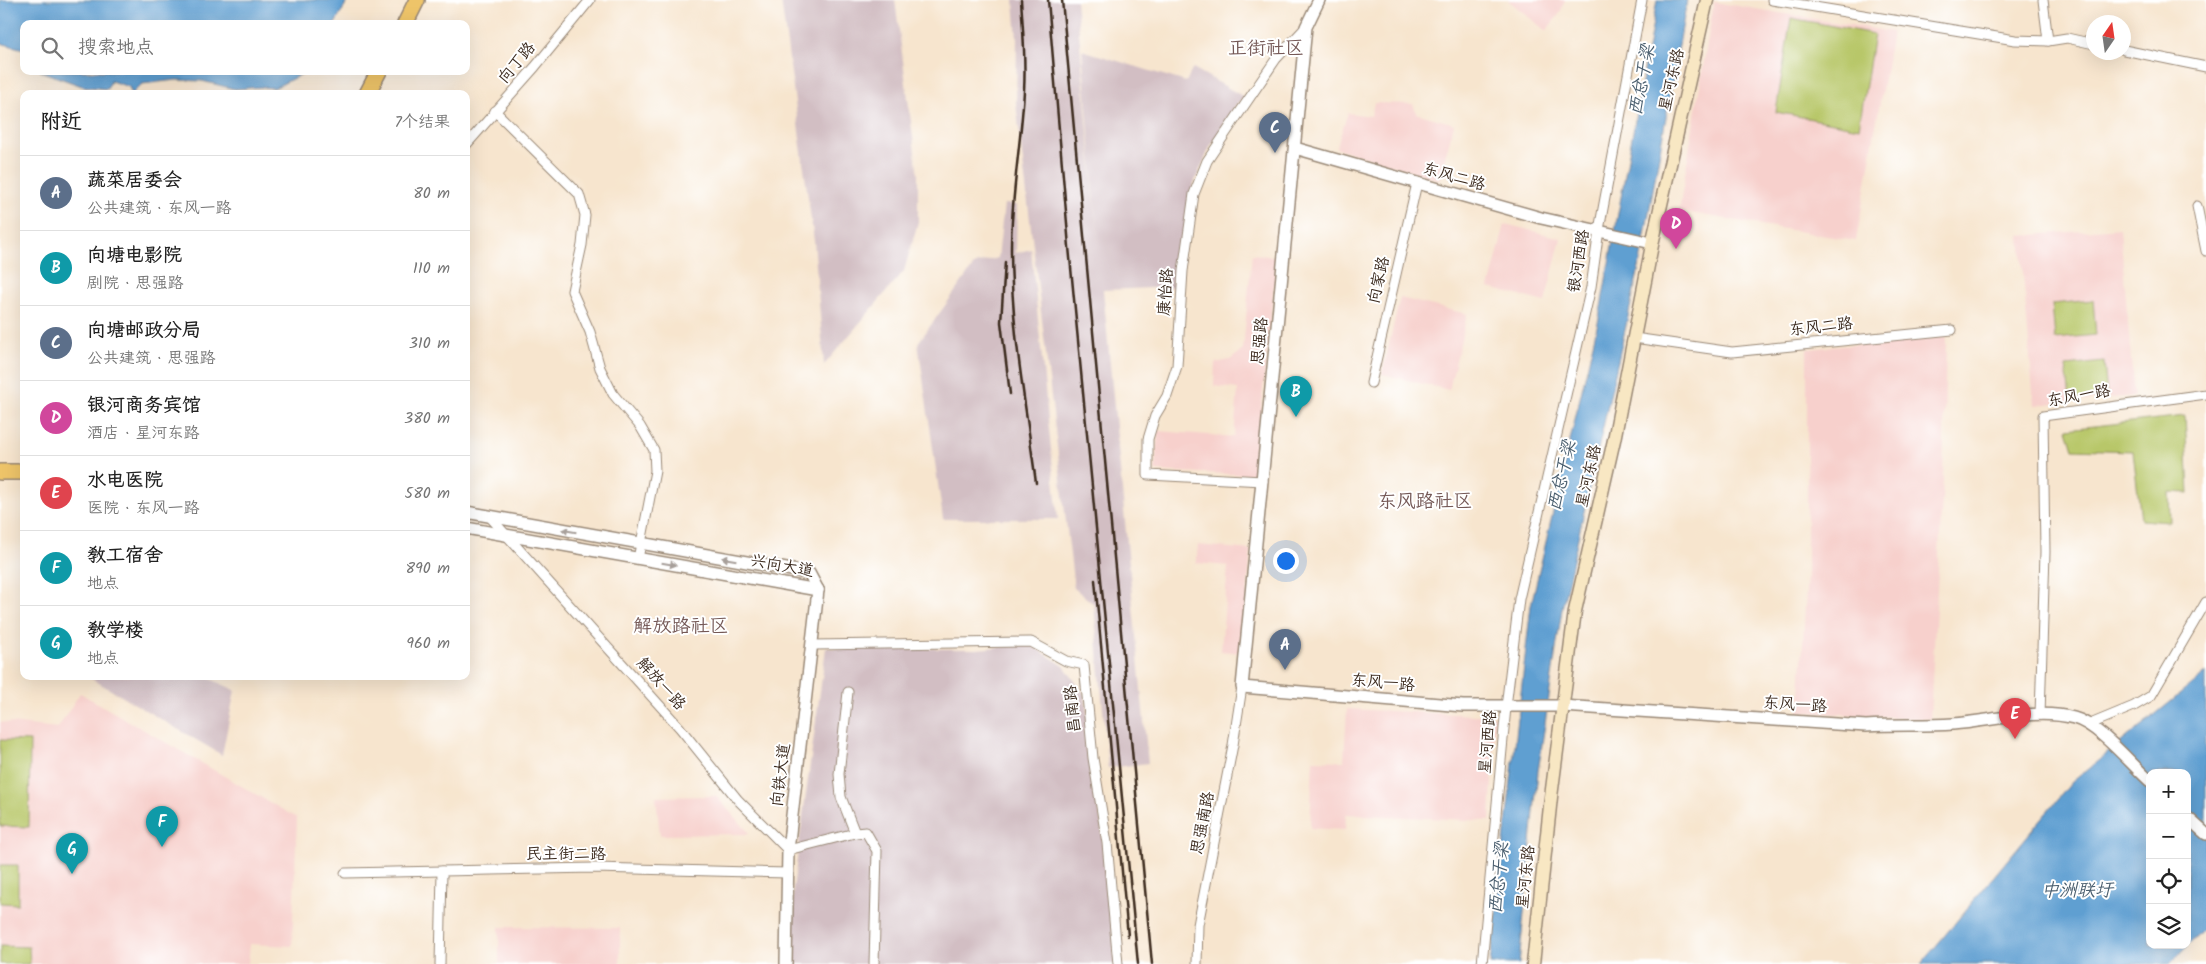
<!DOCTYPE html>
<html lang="zh">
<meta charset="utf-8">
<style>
body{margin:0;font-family:Kalam,"LXGW WenKai TC",sans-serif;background:#f2f2f2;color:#222}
.controls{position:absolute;right:15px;bottom:15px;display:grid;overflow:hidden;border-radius:10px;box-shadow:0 5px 20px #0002}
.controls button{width:45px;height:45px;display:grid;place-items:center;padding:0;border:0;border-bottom:1px solid #e0e0e0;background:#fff;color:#222;font:25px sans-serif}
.compass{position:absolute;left:2086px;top:15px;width:45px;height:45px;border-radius:50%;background:#fff;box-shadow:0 5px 20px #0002;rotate:13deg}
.you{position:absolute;left:1285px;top:560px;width:18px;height:18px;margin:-12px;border:4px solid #fff;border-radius:50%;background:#1a73e8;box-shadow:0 0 0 8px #1a73e833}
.badge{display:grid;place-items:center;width:32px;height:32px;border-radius:50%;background:#2563eb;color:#fff;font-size:16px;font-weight:700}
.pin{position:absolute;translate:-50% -41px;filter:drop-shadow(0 1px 2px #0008)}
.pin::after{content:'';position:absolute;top:26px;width:18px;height:15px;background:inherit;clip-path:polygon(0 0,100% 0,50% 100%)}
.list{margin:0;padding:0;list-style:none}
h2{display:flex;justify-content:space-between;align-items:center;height:65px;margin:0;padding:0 20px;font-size:21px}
h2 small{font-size:16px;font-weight:400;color:#767676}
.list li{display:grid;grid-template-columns:32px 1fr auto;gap:15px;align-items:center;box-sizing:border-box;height:75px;padding:0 20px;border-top:1px solid #e0e0e0}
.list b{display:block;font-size:19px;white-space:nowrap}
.list p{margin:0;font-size:16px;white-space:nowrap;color:#767676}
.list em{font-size:16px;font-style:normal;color:#767676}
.icon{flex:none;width:28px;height:28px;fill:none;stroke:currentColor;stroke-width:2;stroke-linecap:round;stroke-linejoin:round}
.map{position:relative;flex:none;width:2206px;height:964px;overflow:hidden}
.search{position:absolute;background:#fff;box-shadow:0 5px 20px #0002;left:20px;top:20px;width:450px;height:55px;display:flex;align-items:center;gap:12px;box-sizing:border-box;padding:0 18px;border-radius:10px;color:#767676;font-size:19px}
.panel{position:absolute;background:#fff;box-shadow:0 5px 20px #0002;left:20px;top:90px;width:450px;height:590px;border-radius:10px}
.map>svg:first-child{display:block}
.built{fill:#f7d0cc}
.industrial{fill:#d2bec3}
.green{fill:#b8c769;stroke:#7a7844}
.water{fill:#5e9fd1;stroke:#4c6478;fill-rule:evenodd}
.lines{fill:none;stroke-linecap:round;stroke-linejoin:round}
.minor-casing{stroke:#998876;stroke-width:11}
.tertiary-casing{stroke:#998876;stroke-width:14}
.secondary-casing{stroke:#998876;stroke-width:15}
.primary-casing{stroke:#998876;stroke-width:18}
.minor{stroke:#fff;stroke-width:9}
.tertiary{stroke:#fff;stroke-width:11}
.secondary{stroke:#f8e7c3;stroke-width:12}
.primary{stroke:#eec469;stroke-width:15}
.rail{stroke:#3b2a1e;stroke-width:2.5}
.oneway{fill:#a79f9a}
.labels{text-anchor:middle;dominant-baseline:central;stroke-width:4;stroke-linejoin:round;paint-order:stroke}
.street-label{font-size:16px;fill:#3b2a1e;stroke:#fff}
.water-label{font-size:18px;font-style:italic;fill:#4b5f6f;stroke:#fff}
.quarter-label{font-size:19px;fill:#755957;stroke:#fff}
</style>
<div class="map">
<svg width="2206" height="964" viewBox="0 0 2206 964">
<rect width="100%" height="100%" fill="#fff"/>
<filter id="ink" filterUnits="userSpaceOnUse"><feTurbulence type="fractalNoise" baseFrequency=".02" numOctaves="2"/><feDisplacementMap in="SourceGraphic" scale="10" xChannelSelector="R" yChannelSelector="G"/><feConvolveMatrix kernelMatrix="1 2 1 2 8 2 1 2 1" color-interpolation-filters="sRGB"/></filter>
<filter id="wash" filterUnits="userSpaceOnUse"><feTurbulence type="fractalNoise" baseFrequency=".0096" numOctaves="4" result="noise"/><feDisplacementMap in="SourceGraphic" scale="20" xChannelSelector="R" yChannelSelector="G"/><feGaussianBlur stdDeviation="1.12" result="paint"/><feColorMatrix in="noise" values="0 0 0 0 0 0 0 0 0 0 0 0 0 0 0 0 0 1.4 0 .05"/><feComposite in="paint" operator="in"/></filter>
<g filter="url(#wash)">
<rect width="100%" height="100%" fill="#f7e5ce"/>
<g class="built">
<path d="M1508 0H1565L1560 13 1546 31Z"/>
<path d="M1714 2 1892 32 1856 241 1679 211Z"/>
<path d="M1374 103 1413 104 1416 113 1454 124 1439 180 1336 148 1348 113 1371 116Z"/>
<path d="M1505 224 1561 238 1545 302 1489 288Z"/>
<path d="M2120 228 2134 396 2034 405 2020 236Z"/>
<path d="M1252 254 1277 257 1254 475 1155 471 1158 431 1234 437 1238 389 1214 386 1215 363 1230 360 1243 350Z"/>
<path d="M1400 298 1467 314 1449 390 1382 374Z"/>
<path d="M1946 337 1943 479 1930 719 1799 712 1807 574V349Z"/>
<path d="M1198 545 1251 550 1242 653 1221 651 1228 566 1196 563Z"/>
<path d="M80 693 297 818 292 946 250 944 248 964H0V722L58 728Z"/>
<path d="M1347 709 1495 716 1490 821 1346 814 1345 830 1310 828 1313 760 1344 761Z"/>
<path d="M716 796 750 834 660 835 656 797Z"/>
<path d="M499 927 620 928V964H499Z"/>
</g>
<g class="industrial">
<path d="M781 0H895L918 175V222L904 271 824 365 814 241Z"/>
<path d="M1014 0H1076L1099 251 1082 50 1186 82 1193 68 1244 97 1236 105 1210 147 1194 183 1176 287 1103 290 1148 763 1108 768 1094 604 1074 588 1016 103 1017 40Z"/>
<path d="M1004 204 1017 205 1016 253 1031 249 1058 519H943L918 343 975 264 998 258Z"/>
<path d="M1030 644 1064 666 1085 695 1109 887 1116 964H791L793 888 826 648 977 649Z"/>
<path d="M87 676H204L235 690 222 755Z"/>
</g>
<g class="green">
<path d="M1791 18 1874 34 1859 128 1776 112Z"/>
<path d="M2093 300 2096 335 2055 339 2052 304Z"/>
<path d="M2104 362 2107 396 2070 399 2066 366Z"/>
<path d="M2185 416 2189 493 2169 492 2170 522 2141 520 2133 451 2073 449 2067 429Z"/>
<path d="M0 740 30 741 29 827 0 826Z"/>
<path d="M0 865H18V904L0 903Z"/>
<path d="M0 946 29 947 30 964H0Z"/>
</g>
<g class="water">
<path d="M0 0H348L335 24H24V49L0 43Z"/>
<path d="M1657 0H1687L1639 268 1562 609 1538 771 1519 964H1490L1531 605 1599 318Z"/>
<path d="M40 71H308L274 88 261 87 235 89 202 81 176 80 142 84 132 94 129 87 111 81 107 89 82 86Z"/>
<path d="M2206 673V927L2170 964H1921L2072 782ZM2150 773H2187V945H2150Z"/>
</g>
</g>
<g filter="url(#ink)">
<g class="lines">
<defs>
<g id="minor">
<path d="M1772 0 2015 40 2048 41 2067 38 2094 44"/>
<path d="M2043 0 2048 41"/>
<path d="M2124 50 2206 67"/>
<path d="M495 111 579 194 585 215 582 245 572 291 590 332 600 368 613 394 640 426 654 450 655 471 638 559"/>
<path d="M466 145 535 67 590 0"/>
<path d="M2197 206 2206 251"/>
<path d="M1634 338 1732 352 1952 330"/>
<path d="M1371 383 1417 183"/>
<path d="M1263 481 1148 475V439L1155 416 1167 396 1177 366 1183 271 1194 194 1207 161 1244 106 1276 59 1306 27"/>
<path d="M490 517 680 728 738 800 788 850 855 833 866 832 877 851 874 964"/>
<path d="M813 645 1031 642 1066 661 1084 665 1093 758 1107 843 1118 964"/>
<path d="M848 692 839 774 841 797 855 833"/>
<path d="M2040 715 2045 552 2043 416 2206 394"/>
<path d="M2088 725 2134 706 2151 696 2206 602"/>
<path d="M345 873 595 868 788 873"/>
<path d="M440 964 442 871"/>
<path d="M1197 964 1198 925 1233 745 1242 687"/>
<path d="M1482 964 1506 707 1519 599 1591 287 1599 230 1642 0"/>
</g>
<g id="tertiary">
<path d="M1319 0 1306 27 1242 687 1463 706H1562L1866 726C1895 724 1924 726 1953 724 1992 721 2036 708 2074 718 2098 724 2131 764 2150 781"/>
<path d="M1295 148 1541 218 1652 243"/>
<path d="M466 512 809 573 818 590"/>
<path d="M466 528 818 590"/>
<path d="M2187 817 2206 834"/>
<path d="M786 964 788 850 818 590"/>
</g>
<path id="secondary" d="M1533 964 1551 797 1575 611 1614 440 1653 240 1707 0"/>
<g id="primary">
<path d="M405 24 417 0"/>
<path d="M367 94 379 71"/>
<path d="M0 472H24"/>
</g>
</defs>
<use href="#minor" class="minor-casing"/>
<use href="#tertiary" class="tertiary-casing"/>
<use href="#secondary" class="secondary-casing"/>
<use href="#primary" class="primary-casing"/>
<use href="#minor" class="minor"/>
<use href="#tertiary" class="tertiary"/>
<use href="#secondary" class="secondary"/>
<use href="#primary" class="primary"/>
<g class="rail">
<path d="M1021 0C1023 30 1026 61 1024 91 1021 144 1011 196 1011 249 1011 328 1026 406 1036 483"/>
<path d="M1048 0 1069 247 1138 964"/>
<path d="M1062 0 1152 964"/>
<path d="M1005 262 1001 322 1010 394"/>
<path d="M1095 580 1128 936"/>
</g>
</g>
<defs><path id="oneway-solid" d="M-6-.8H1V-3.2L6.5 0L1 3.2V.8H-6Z" transform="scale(1.25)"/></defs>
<g class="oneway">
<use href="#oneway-solid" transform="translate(569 531) rotate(-170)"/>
<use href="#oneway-solid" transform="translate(729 559) rotate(-170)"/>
<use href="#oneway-solid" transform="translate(669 564) rotate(10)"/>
</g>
</g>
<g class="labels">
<g class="street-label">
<text transform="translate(517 63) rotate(-50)">向丁路</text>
<text transform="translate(1672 80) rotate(-77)">星河东路</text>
<text transform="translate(1454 177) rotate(16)">东风二路</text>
<text transform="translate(1579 261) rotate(-81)">银河西路</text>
<text transform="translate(1379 280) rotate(-77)">向家路</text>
<text transform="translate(1166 292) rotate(-86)">康怡路</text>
<text transform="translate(1821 327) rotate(-6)">东风二路</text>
<text transform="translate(1260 341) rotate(-84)">思强路</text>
<text transform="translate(2079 396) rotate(-10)">东风一路</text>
<text transform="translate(1589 476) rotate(-77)">星河东路</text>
<text transform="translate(782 566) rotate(10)">兴向大道</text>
<text transform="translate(1383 683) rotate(5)">东风一路</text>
<text transform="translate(661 684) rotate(48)">解放一路</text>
<text transform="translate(1795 705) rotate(4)">东风一路</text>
<text transform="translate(1073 709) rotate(-96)">昌南路</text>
<text transform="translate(1488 742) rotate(-85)">星河西路</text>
<text transform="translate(781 775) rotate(-83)">向铁大道</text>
<text transform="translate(1203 823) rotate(-79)">思强南路</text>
<text x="566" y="854">民主街二路</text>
<text transform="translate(1526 877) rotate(-84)">星河东路</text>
</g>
<g class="water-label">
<text transform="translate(1643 80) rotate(-79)">西总干梁</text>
<text transform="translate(1563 476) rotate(-77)">西总干梁</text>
<text transform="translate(1500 878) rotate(-84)">西总干梁</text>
<text x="2077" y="891">中洲联圩</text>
</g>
<g class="quarter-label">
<text x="1266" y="49">正街社区</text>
<text x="1425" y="502">东风路社区</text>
<text x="681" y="627">解放路社区</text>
</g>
</g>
</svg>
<div class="controls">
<button>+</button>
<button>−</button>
<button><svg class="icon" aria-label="locate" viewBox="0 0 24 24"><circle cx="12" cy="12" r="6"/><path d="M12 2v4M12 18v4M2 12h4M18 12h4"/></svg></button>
<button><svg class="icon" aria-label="layers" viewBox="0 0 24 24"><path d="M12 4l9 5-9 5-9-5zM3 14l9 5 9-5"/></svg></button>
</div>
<svg class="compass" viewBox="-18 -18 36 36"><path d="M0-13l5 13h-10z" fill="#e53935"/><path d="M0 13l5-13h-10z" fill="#767676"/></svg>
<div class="you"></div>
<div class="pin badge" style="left:1285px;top:670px;background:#5c6f8a">A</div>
<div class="pin badge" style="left:1296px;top:417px;background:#0f9aa8">B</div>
<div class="pin badge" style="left:1275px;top:153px;background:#5c6f8a">C</div>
<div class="pin badge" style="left:1676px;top:249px;background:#d1479c">D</div>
<div class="pin badge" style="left:2015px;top:739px;background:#e0444e">E</div>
<div class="pin badge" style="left:162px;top:847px;background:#0f9aa8">F</div>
<div class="pin badge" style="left:72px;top:874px;background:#0f9aa8">G</div>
<div class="search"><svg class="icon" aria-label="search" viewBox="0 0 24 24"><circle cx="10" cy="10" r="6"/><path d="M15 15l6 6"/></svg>搜索地点</div>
<section class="panel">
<h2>附近<small>7个结果</small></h2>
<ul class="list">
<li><span class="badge" style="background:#5c6f8a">A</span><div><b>蔬菜居委会</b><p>公共建筑 · 东风一路</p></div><em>80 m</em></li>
<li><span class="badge" style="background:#0f9aa8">B</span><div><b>向塘电影院</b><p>剧院 · 思强路</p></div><em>110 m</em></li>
<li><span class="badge" style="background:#5c6f8a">C</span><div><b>向塘邮政分局</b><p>公共建筑 · 思强路</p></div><em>310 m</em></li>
<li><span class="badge" style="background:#d1479c">D</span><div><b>银河商务宾馆</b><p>酒店 · 星河东路</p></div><em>380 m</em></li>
<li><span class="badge" style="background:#e0444e">E</span><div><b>水电医院</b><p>医院 · 东风一路</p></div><em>580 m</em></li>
<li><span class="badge" style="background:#0f9aa8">F</span><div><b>教工宿舍</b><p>地点</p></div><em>890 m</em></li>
<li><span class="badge" style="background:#0f9aa8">G</span><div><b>教学楼</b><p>地点</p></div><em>960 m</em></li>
</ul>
</section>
</div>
